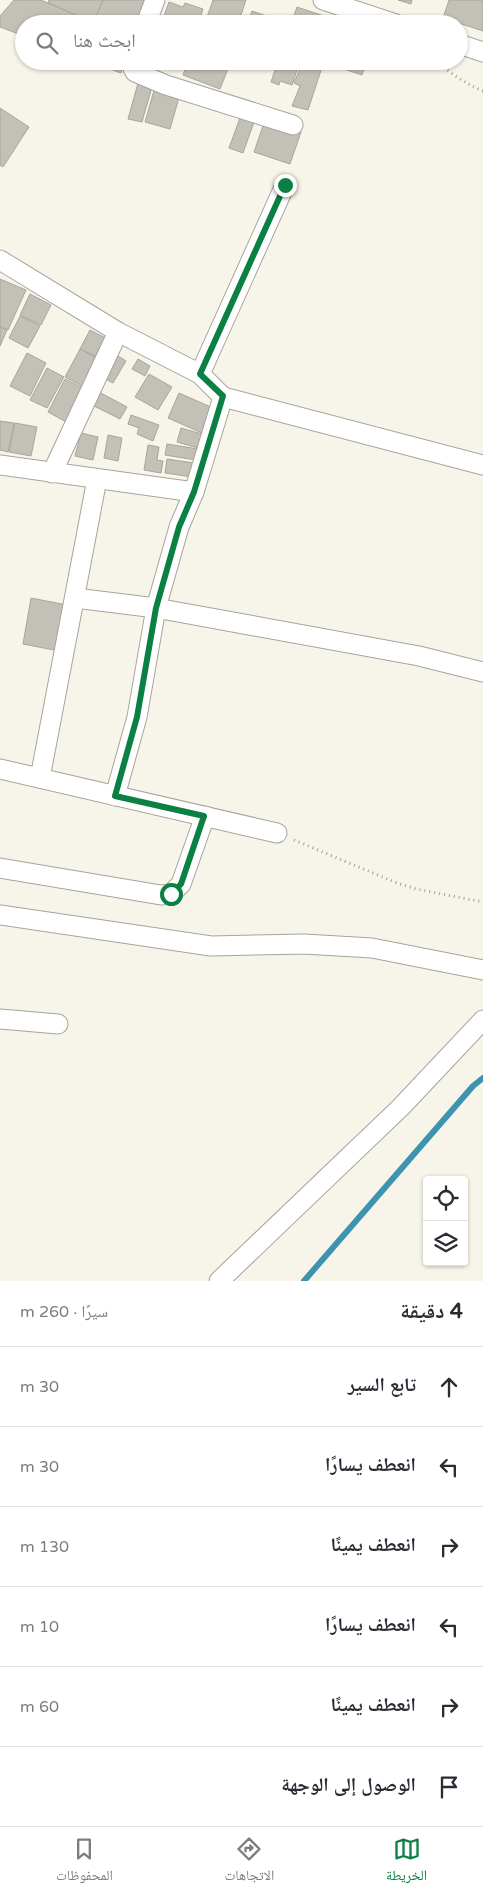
<!DOCTYPE html>
<html lang="ar">
<meta charset="utf-8">
<style>
body{margin:0;font-family:"Varela Round","Noto Naskh Arabic",sans-serif;background:#f2f2f3;color:#2b2b33;direction:rtl}
.controls{position:absolute;right:15px;bottom:15px;display:grid;overflow:hidden;border-radius:5px;box-shadow:0 1px 4px #0004}
.controls button{width:45px;height:45px;display:grid;place-items:center;padding:0;border:0;border-bottom:1px solid #e1e1e2;background:#fff;color:#2b2b33;font:25px sans-serif}
.stop{position:absolute;width:15px;height:15px;margin:-11px;border:4px solid #0b8043;border-radius:50%;background:#fff}
.stop.end{background:#0b8043;border-color:#fff;box-shadow:0 1px 5px #0008}
.list{margin:0;padding:0;list-style:none}
h2{display:flex;justify-content:space-between;align-items:center;height:65px;margin:0;padding:0 20px;font-size:21px}
h2 small{font-size:16px;font-weight:400;color:#7c7c81}
.list li{display:grid;grid-template-columns:32px 1fr auto;gap:15px;align-items:center;box-sizing:border-box;height:80px;padding:0 20px;border-top:1px solid #e1e1e2}
.list b{display:block;font-size:19px;white-space:nowrap}
.list em{font-size:16px;font-style:normal;color:#7c7c81}
.icon{flex:none;width:28px;height:28px;fill:none;stroke:currentColor;stroke-width:2;stroke-linecap:round;stroke-linejoin:round}
.map{position:relative;flex:none;width:483px;height:1281px;overflow:hidden;direction:ltr}
.search{position:absolute;background:#fff;box-shadow:0 1px 4px #0004;left:15px;right:15px;top:15px;height:55px;display:flex;align-items:center;gap:12px;box-sizing:border-box;padding:0 18px;border-radius:28px;color:#7c7c81;font-size:19px}
.sheet{height:545px;background:#fff}
nav{display:flex;justify-content:space-around;align-items:center;box-sizing:border-box;height:70px;border-top:1px solid #e1e1e2;background:#fff;font-size:14px;color:#7c7c81}
nav a{display:grid;justify-items:center;gap:2px}
nav .on{color:#0b8043}
.map>svg:first-child{display:block}
.lines{fill:none;stroke-linecap:round;stroke-linejoin:round}
.stream{stroke:#3d93b0;stroke-width:6}
.building{fill:#c3c1b7;stroke:#a8a69c}
.minor-casing{stroke:#a6a49a;stroke-width:21}
.path{stroke:#a19f97;stroke-width:3;stroke-dasharray:1 4;stroke-linecap:butt}
.minor{stroke:#fff;stroke-width:19}
.route{stroke:#0b8043;stroke-width:6}
</style>
<div class="map">
<svg width="483" height="1281" viewBox="0 0 483 1281">
<rect width="100%" height="100%" fill="#f7f5ea"/>
<g class="lines">
<path class="stream" d="M304 1281 473 1086 483 1078"/>
</g>
<g class="building">
<path d="M14 0H41L81 17 78 24H24V36L0 27V16Z"/>
<path d="M49 0H103L93 24 80 20 81 17 48 3Z"/>
<path d="M103 0H149L138 24H93Z"/>
<path d="M213 0H246L238 24H228L207 17Z"/>
<path d="M398 0H412L411 4Z"/>
<path d="M449 0H483V31L443 18Z"/>
<path d="M169 2 183 7 185 3 203 9 198 24H161Z"/>
<path d="M297 7 330 18 328 24H291Z"/>
<path d="M252 11 288 23 287 24H247Z"/>
<path d="M88 61H124L121 73Z"/>
<path d="M188 61H231L220 89 183 75Z"/>
<path d="M278 61H300L292 85 280 81 279 85 271 82Z"/>
<path d="M303 61H324L308 110 292 106 300 86 294 83Z"/>
<path d="M347 61H367L362 75 344 69Z"/>
<path d="M138 83 152 87 142 122 128 119Z"/>
<path d="M155 87 180 94 170 129 145 122Z"/>
<path d="M0 108 29 127 3 167 0 165Z"/>
<path d="M240 118 254 122 243 153 229 148Z"/>
<path d="M265 120 301 132 290 164 254 152Z"/>
<path d="M0 279 26 290 8 330 0 326Z"/>
<path d="M30 294 51 305 41 325 20 315Z"/>
<path d="M20 316 40 326 28 348 9 338Z"/>
<path d="M0 327 7 330 0 346Z"/>
<path d="M90 330 111 341 101 359 80 349Z"/>
<path d="M80 349 100 360 86 388 65 377Z"/>
<path d="M27 353 46 363 30 396 10 386Z"/>
<path d="M115 354 126 361 113 383 102 377Z"/>
<path d="M138 359 150 366 145 376 132 369Z"/>
<path d="M47 368 64 377 47 408 30 400Z"/>
<path d="M149 374 172 387 158 410 135 397Z"/>
<path d="M65 379 85 389 68 423 48 412Z"/>
<path d="M99 392 127 407 120 419 92 405Z"/>
<path d="M179 393 213 408 202 433 168 418Z"/>
<path d="M131 415 159 425 153 441 137 434 139 428 128 424Z"/>
<path d="M0 421 14 423 8 452 0 450Z"/>
<path d="M15 423 37 427 31 456 9 452Z"/>
<path d="M181 428 202 434 198 448 177 442Z"/>
<path d="M81 433 98 437 93 460 75 456Z"/>
<path d="M108 435 122 438 118 461 104 458Z"/>
<path d="M167 444 198 449 196 460 165 455Z"/>
<path d="M148 445 159 447 157 460 163 461 161 473 144 470Z"/>
<path d="M167 459 194 463 192 477 165 473Z"/>
<path d="M31 598 67 605 59 651 23 644Z"/>
</g>
<g class="lines">
<defs>
<g id="minor">
<path d="M323 0 396 24"/>
<path d="M146 24 155 0"/>
<path d="M459 44 483 52"/>
<path d="M132 61 133 68 135 72 166 85 293 125"/>
<path d="M0 260 118 332 200 374 223 397 483 465"/>
<path d="M200 374 285 185"/>
<path d="M0 465 194 492"/>
<path d="M52 473 118 332"/>
<path d="M75 598 156 608 419 656 483 672"/>
<path d="M0 769 277 833"/>
<path d="M40 778 97 479"/>
<path d="M115 796 137 717 156 608 179 527 194 492 223 397"/>
<path d="M0 868 161 895 171 894 181 884 205 816"/>
<path d="M0 915 211 946 304 944 372 948 483 970"/>
<path d="M0 1019 58 1024"/>
<path d="M219 1281 401 1107 483 1020"/>
</g>
</defs>
<use href="#minor" class="minor-casing"/>
<g class="path">
<path d="M436 61C450 73 466 84 483 91"/>
<path d="M294 840 397 883 416 889 483 902"/>
</g>
<use href="#minor" class="minor"/>
</g>
<g class="lines">
<path class="route" d="M171 894 181 884 204 816 115 796 137 717 156 608 179 527 194 492 223 396 200 374 285 185"/>
</g>
</svg>
<div class="controls">
<button><svg class="icon" aria-label="locate" viewBox="0 0 24 24"><circle cx="12" cy="12" r="6"/><path d="M12 2v4M12 18v4M2 12h4M18 12h4"/></svg></button>
<button><svg class="icon" aria-label="layers" viewBox="0 0 24 24"><path d="M12 4l9 5-9 5-9-5zM3 14l9 5 9-5"/></svg></button>
</div>
<div class="stop" style="left:171px;top:894px"></div>
<div class="stop end" style="left:285px;top:185px"></div>
<div class="search"><svg class="icon" aria-label="search" viewBox="0 0 24 24"><circle cx="10" cy="10" r="6"/><path d="M15 15l6 6"/></svg>ابحث هنا</div>
</div>
<section class="sheet">
<h2>4 دقيقة<small>سيرًا · 260 m</small></h2>
<ul class="list">
<li><svg class="icon" aria-label="ahead" viewBox="0 0 24 24"><path d="M12 20V5M6 11l6-6 6 6"/></svg><div><b>تابع السير</b></div><em>30 m</em></li>
<li><svg class="icon" aria-label="left" viewBox="0 0 24 24"><path d="M17 20v-9H6M10 6l-5 5 5 5"/></svg><div><b>انعطف يسارًا</b></div><em>30 m</em></li>
<li><svg class="icon" aria-label="right" viewBox="0 0 24 24"><path d="M7 20v-9h11M14 6l5 5-5 5"/></svg><div><b>انعطف يمينًا</b></div><em>130 m</em></li>
<li><svg class="icon" aria-label="left" viewBox="0 0 24 24"><path d="M17 20v-9H6M10 6l-5 5 5 5"/></svg><div><b>انعطف يسارًا</b></div><em>10 m</em></li>
<li><svg class="icon" aria-label="right" viewBox="0 0 24 24"><path d="M7 20v-9h11M14 6l5 5-5 5"/></svg><div><b>انعطف يمينًا</b></div><em>60 m</em></li>
<li><svg class="icon" aria-label="arrive" viewBox="0 0 24 24"><path d="M6 21V4h12l-3 4 3 4H6"/></svg><div><b>الوصول إلى الوجهة</b></div></li>
</ul>
</section>
<nav>
<a class="on"><svg class="icon" aria-label="map" viewBox="0 0 24 24"><path d="M3 6l6-2 6 2 6-2v14l-6 2-6-2-6 2zM9 4v14M15 6v14"/></svg>الخريطة</a>
<a><svg class="icon" aria-label="directions" viewBox="0 0 24 24"><path d="M12 3l9 9-9 9-9-9zM9 14v-3h6M13 9l2 2-2 2"/></svg>الاتجاهات</a>
<a><svg class="icon" aria-label="saved" viewBox="0 0 24 24"><path d="M7 4h10v16l-5-4-5 4z"/></svg>المحفوظات</a>
</nav>
